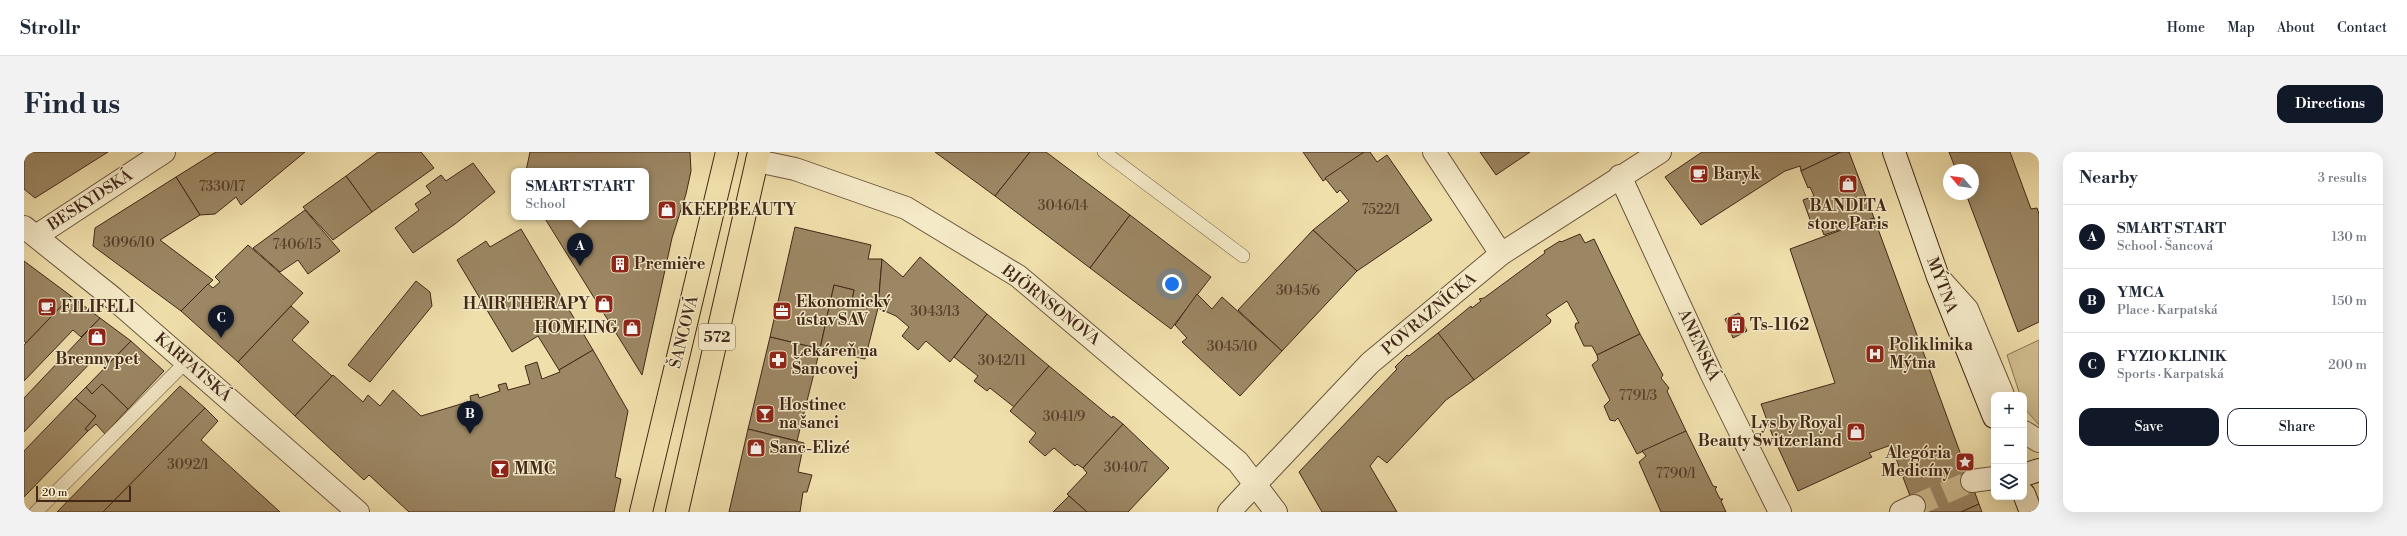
<!DOCTYPE html>
<meta charset="utf-8">
<style>
body{margin:0;font-family:"Libre Bodoni",serif;background:#f2f2f3;color:#1f2937}
.controls{position:absolute;right:12px;bottom:12px;display:grid;overflow:hidden;border-radius:8px;box-shadow:0 4px 16px #0002}
.controls button{width:36px;height:36px;display:grid;place-items:center;padding:0;border:0;border-bottom:1px solid #e0e1e3;background:#fff;color:#1f2937;font:20px sans-serif}
.compass{position:absolute;left:1919px;top:12px;width:36px;height:36px;border-radius:50%;background:#fff;box-shadow:0 4px 16px #0002;rotate:299deg}
.scale{position:absolute;left:12px;bottom:10px;width:95px;box-sizing:border-box;padding-left:4px;border:2px solid #422818;border-top:0;font-size:11px;line-height:14px;white-space:nowrap;color:#422818;-webkit-text-stroke:3px #f5eac8;paint-order:stroke}
.you{position:absolute;left:1148px;top:132px;width:14px;height:14px;margin:-10px;border:3px solid #fff;border-radius:50%;background:#1a73e8;box-shadow:0 0 0 6px #1a73e833}
.badge{display:grid;place-items:center;width:26px;height:26px;border-radius:50%;background:#111827;color:#fff;font-size:13px;font-weight:700}
.pin{position:absolute;translate:-50% -33px;filter:drop-shadow(0 1px 2px #0008)}
.pin::after{content:'';position:absolute;top:21px;width:14px;height:12px;background:inherit;clip-path:polygon(0 0,100% 0,50% 100%)}
.popup{position:absolute;left:487px;top:16px;width:138px;height:52px;box-sizing:border-box;display:grid;place-content:center;border-radius:8px;background:#fff;filter:drop-shadow(0 1px 3px #0005);font-size:13px;white-space:nowrap;color:#747a83}
.popup b{font-size:15px;color:#1f2937}
.popup::after{content:'';position:absolute;left:50%;top:100%;margin-left:-8px;border:8px solid transparent;border-top-color:#fff}
.list{margin:0;padding:0;list-style:none}
h2{display:flex;justify-content:space-between;align-items:center;height:52px;margin:0;padding:0 16px;font-size:17px}
h2 small{font-size:13px;font-weight:400;color:#747a83}
.list li{display:grid;grid-template-columns:26px 1fr auto;gap:12px;align-items:center;box-sizing:border-box;height:64px;padding:0 16px;border-top:1px solid #e0e1e3}
.list b{display:block;font-size:15px;white-space:nowrap}
.list p{margin:0;font-size:13px;white-space:nowrap;color:#747a83}
.list em{font-size:13px;font-style:normal;color:#747a83}
.actions{display:flex;gap:8px;padding:12px 16px}
.actions a{flex:1;padding:9px 0;border:1px solid #111827;border-radius:12px;text-align:center;font-size:14px;color:#111827}
.actions .main{background:#111827;color:#fff}
.icon{flex:none;width:22px;height:22px;fill:none;stroke:currentColor;stroke-width:2;stroke-linecap:round;stroke-linejoin:round}
.map{position:relative;flex:none;width:2015px;height:360px;overflow:hidden;border-radius:12px}
header{display:flex;align-items:center;gap:24px;box-sizing:border-box;height:56px;padding:0 20px;background:#fff;border-bottom:1px solid #e0e1e3}
header strong{font-size:19px}
nav{display:flex;gap:22px;margin-inline-start:auto;font-size:14px}
.intro{display:flex;align-items:center;justify-content:space-between;box-sizing:border-box;height:96px;padding:0 24px}
h1{margin:0;font-size:28px}
.button{padding:10px 18px;border-radius:12px;background:#111827;color:#fff;font-size:14px;font-weight:700}
main{display:flex;gap:24px;padding:0 24px}
aside{flex:1;background:#fff;border-radius:12px;box-shadow:0 4px 16px #0002}
.map>svg:first-child{display:block}
.park{fill:#d2c092;stroke:#8a7455}
.building{fill:#9c8764;stroke:#422818}
.lines{fill:none;stroke-linecap:round;stroke-linejoin:round}
.minor-tunnel{stroke:#ccba8e;stroke-width:22;stroke-dasharray:22 11;stroke-linecap:butt}
.service-casing{stroke:#6d563d;stroke-width:14}
.minor-casing{stroke:#6d563d;stroke-width:24}
.tertiary-casing{stroke:#6d563d;stroke-width:24}
.secondary-casing{stroke:#422818;stroke-width:24}
.primary-casing{stroke:#422818;stroke-width:24}
.service{stroke:#f5eac8;stroke-width:13}
.minor{stroke:#f5eac8;stroke-width:22}
.tertiary{stroke:#f5eac8;stroke-width:22}
.secondary{stroke:#f5eac8;stroke-width:22}
.primary{stroke:#efdfab;stroke-width:22}
.labels{text-anchor:middle;dominant-baseline:central;stroke-width:3;stroke-linejoin:round;paint-order:stroke}
.number-label{font-size:14px;fill:#58402b}
.shield{fill:#f5eac8;stroke:#78624d;stroke-width:1}
.shield-label{font-size:15px;font-weight:bold;fill:#422818}
.poi-label{font-size:16px;font-weight:bold;fill:#422818;stroke:#f5eac8;text-anchor:start}
.street-label{font-size:16px;fill:#422818;stroke:#f5eac8}
</style>
<header>
<strong>Strollr</strong>
<nav><a>Home</a><a>Map</a><a>About</a><a>Contact</a></nav>
</header>
<div class="intro"><h1>Find us</h1><a class="button">Directions</a></div>
<main>
<div class="map">
<svg width="2015" height="360" viewBox="0 0 2015 360">
<rect width="100%" height="100%" fill="#efdfab"/>
<filter id="stains"><feTurbulence type="fractalNoise" baseFrequency=".005" numOctaves="4"/><feColorMatrix values="0 0 0 0 .2 0 0 0 0 .09 0 0 0 0 .02 0 0 0 .5 -.17"/></filter>
<radialGradient id="worn" r=".72"><stop offset=".6" stop-color="#630" stop-opacity="0"/><stop offset="1" stop-color="#630" stop-opacity=".3"/></radialGradient>
<path class="park" d="M2015 188V273L2001 257 2000 243H1996L1983 203Z"/>
<g class="building">
<path d="M0 0H84L11 46 0 37Z"/>
<path d="M192 0H281L217 53 212 45 191 62 176 63 152 25Z"/>
<path d="M354 0H397L410 16 348 60 322 24Z"/>
<path d="M506 0H666L667 19 662 42 648 86 618 223 520 65H622V19H502Z"/>
<path d="M911 0H1006L971 44Z"/>
<path d="M1006 0H1022L1106 63 1066 116 971 44Z"/>
<path d="M1279 0H1340L1299 29Z"/>
<path d="M1340 0H1346L1353 10 1363 3 1408 68 1333 119 1289 78 1325 49 1316 38 1313 41 1301 26Z"/>
<path d="M1456 0H1506L1472 23Z"/>
<path d="M1678 0H1817L1777 19 1776 14 1761 19 1677 73 1641 25Z"/>
<path d="M1817 0H1825L1850 66 1800 83 1795 70 1788 73 1779 48 1790 44 1786 35 1784 36 1777 19Z"/>
<path d="M1925 0H1986L2007 57 2013 56 2015 62V170L1994 180 1942 42H1949V18H1932Z"/>
<path d="M449 11 471 40 431 72 389 101 371 76 395 58 391 52 407 41 402 34 417 23 422 29Z"/>
<path d="M322 24 348 60 309 88 279 55Z"/>
<path d="M152 25 176 63 136 88 189 128 157 159 69 94 71 76Z"/>
<path d="M281 58 316 99 284 122 274 108 256 120 229 96Z"/>
<path d="M1106 63 1187 125 1147 177 1066 116Z"/>
<path d="M1850 66 1955 352 1937 360H1892L1867 293 1845 301 1848 305 1774 339 1748 282 1737 252 1811 231 1766 97Z"/>
<path d="M771 75 847 93 844 107H858L854 156 827 152 830 138 810 133 796 197 746 185Z"/>
<path d="M497 77 569 198 535 218 514 184 488 200 433 108 462 89 466 95Z"/>
<path d="M1289 78 1333 119 1258 199 1214 158Z"/>
<path d="M1556 82 1561 91 1570 87 1616 182 1573 203 1568 194H1560L1551 175 1552 171H1555L1543 149 1522 163 1527 168 1526 171 1450 228 1414 181 1447 154 1448 156 1453 152 1457 149 1455 147 1460 146 1521 101 1520 99 1536 89 1537 90Z"/>
<path d="M224 93 279 141 214 210 157 159 184 132 189 136 196 130 191 125Z"/>
<path d="M896 105 963 162 926 210 902 189 894 198 878 184 885 175 872 164 854 156 858 107 879 125Z"/>
<path d="M0 109 47 144 2 191 0 189Z"/>
<path d="M392 129 406 140 408 154 346 230 324 213Z"/>
<path d="M810 133 830 138 827 152 854 156 841 207 796 197Z"/>
<path d="M1173 142 1188 157 1198 145 1258 199 1216 244 1158 190 1163 186 1151 173Z"/>
<path d="M47 144 76 166 57 185 49 178 0 229V193Z"/>
<path d="M267 154 285 170 268 188 308 224 271 264 214 210Z"/>
<path d="M1715 161 1723 179 1709 186 1701 167Z"/>
<path d="M963 162 1025 214 990 255 966 236 963 239 950 229 954 224 930 205Z"/>
<path d="M76 166 107 189 82 214 72 205 0 280V246Z"/>
<path d="M1414 181 1450 228 1422 248 1363 311 1354 304 1346 314 1373 360H1298L1275 320 1373 217 1371 215 1383 203 1385 204Z"/>
<path d="M1616 182 1639 223 1637 226 1645 236 1643 239 1662 279 1613 302 1594 266 1591 269 1586 268 1580 254 1586 248 1568 213 1574 208 1573 203Z"/>
<path d="M746 185 796 197 773 289 724 277Z"/>
<path d="M107 189 140 219 104 257 78 232 68 242 62 235Z"/>
<path d="M569 198 604 259 591 325 597 327 590 360H385L345 323 340 328 271 264 309 223 339 250 344 243 356 254 369 238 397 264 447 249 446 244 454 242 455 246 476 239 474 233 482 231 484 238 506 232 501 214 513 210 518 227 536 220 535 218Z"/>
<path d="M1025 214 1088 266 1089 264 1099 272 1059 316 1053 312 1051 314 1030 296 1021 304 1005 290 1012 281 986 259Z"/>
<path d="M78 232 104 257 81 282 72 272 64 279 61 277 72 264 51 246 62 235 68 242Z"/>
<path d="M156 234 181 256 79 360H33Z"/>
<path d="M51 246 72 264 61 277 64 279 0 345V299Z"/>
<path d="M181 256 194 269 177 288 256 360H79Z"/>
<path d="M1099 272 1145 316 1104 360H1063L1043 342 1063 321 1059 316Z"/>
<path d="M724 277 780 291 774 320 788 323 783 340H779L776 360H705Z"/>
<path d="M1662 279 1689 334 1693 335 1691 337 1696 347H1699L1697 349 1702 360H1637L1615 310 1622 304 1618 299Z"/>
<path d="M1045 344 1063 360H1029Z"/>
<path d="M1955 352 1958 360H1937Z"/>
</g>
<g class="lines">
<path class="minor-tunnel" d="M1890 354 1948 329"/>
<defs>
<g id="service">
<path d="M1080 0 1219 104"/>
<path d="M12 360 163 209"/>
</g>
<g id="minor">
<path d="M1410 0 1477 102"/>
<path d="M733 9 771 17 882 56 994 124 1214 310 1252 360"/>
<path d="M1596 24 1687 221 1756 360"/>
<path d="M12 84 140 0"/>
<path d="M1915 126 1943 157 1979 243"/>
<path d="M2000 280 2015 289"/>
<path d="M1948 329 1970 326"/>
<path d="M1205 360 1346 211 1477 102 1636 0"/>
<path d="M1877 360 1890 354"/>
</g>
<path id="tertiary" d="M0 75 89 146 334 360"/>
<g id="secondary">
<path d="M1870 0 1914 125 1970 265"/>
<path d="M2000 323 2015 318"/>
<path d="M2000 342 2007 360"/>
</g>
<g id="primary">
<path d="M617 360 703 0"/>
<path d="M653 360 735 0"/>
</g>
</defs>
<use href="#service" class="service-casing"/>
<use href="#minor" class="minor-casing"/>
<use href="#tertiary" class="tertiary-casing"/>
<use href="#secondary" class="secondary-casing"/>
<use href="#primary" class="primary-casing"/>
<use href="#service" class="service"/>
<use href="#minor" class="minor"/>
<use href="#tertiary" class="tertiary"/>
<use href="#secondary" class="secondary"/>
<use href="#primary" class="primary"/>
</g>
<defs>
<symbol id="cafe-square" viewBox="-11 -11 22 22"><rect x="-9" y="-9" width="18" height="18" rx="4" fill="#8f2418" stroke="#f5eac8"/><path d="M-5.5-4.5H6V0H3Q3 3.5 0 3.5H-2.5Q-5.5 3.5-5.5 0ZM3-3.2v2h1.7v-2ZM-6 4.5H4V6H-6Z" fill="#fff"/></symbol>
<symbol id="shop-square" viewBox="-11 -11 22 22"><rect x="-9" y="-9" width="18" height="18" rx="4" fill="#8f2418" stroke="#f5eac8"/><path d="M-5-2.5h2.3a2.7 3.5 0 0 1 5.4 0H5L5.5 6h-11ZM-1.5-2.5h3a1.5 2.3 0 0 0-3 0Z" fill="#fff"/></symbol>
<symbol id="building-square" viewBox="-11 -11 22 22"><rect x="-9" y="-9" width="18" height="18" rx="4" fill="#8f2418" stroke="#f5eac8"/><path d="M-4-6H4V6H1V3H-1V6H-4ZM-2.5-4.3h1.7v1.8h-1.7ZM.8-4.3h1.7v1.8H.8ZM-2.5-1h1.7V.8h-1.7ZM.8-1h1.7V.8H.8Z" fill="#fff"/></symbol>
<symbol id="office-square" viewBox="-11 -11 22 22"><rect x="-9" y="-9" width="18" height="18" rx="4" fill="#8f2418" stroke="#f5eac8"/><path d="M-6-3h4V-5.5h4V-3h4V5H-6ZM-1-4.5V-3h2v-1.5ZM-6 0V1H6V0Z" fill="#fff"/></symbol>
<symbol id="hospital-square" viewBox="-11 -11 22 22"><rect x="-9" y="-9" width="18" height="18" rx="4" fill="#8f2418" stroke="#f5eac8"/><path d="M-5-5h3v3.5h4V-5h3V5h-3V1.5h-4V5h-3Z" fill="#fff"/></symbol>
<symbol id="pharmacy-square" viewBox="-11 -11 22 22"><rect x="-9" y="-9" width="18" height="18" rx="4" fill="#8f2418" stroke="#f5eac8"/><path d="M-2-6h4v4h4v4h-4v4h-4v-4h-4v-4h4Z" fill="#fff"/></symbol>
<symbol id="bar-square" viewBox="-11 -11 22 22"><rect x="-9" y="-9" width="18" height="18" rx="4" fill="#8f2418" stroke="#f5eac8"/><path d="M-6-5H6L.8 .8V4.5H3.5V6h-7V4.5H-.8V.8Z" fill="#fff"/></symbol>
<symbol id="sight-square" viewBox="-11 -11 22 22"><rect x="-9" y="-9" width="18" height="18" rx="4" fill="#8f2418" stroke="#f5eac8"/><path d="M0-6L1.8-2.2L6-1.7L2.9 1.2L3.7 5.4L0 3.3L-3.7 5.4L-2.9 1.2L-6-1.7L-1.8-2.2Z" fill="#fff"/></symbol>
</defs>
<g fill-rule="evenodd">
<use href="#cafe-square" x="1664" y="11" width="22" height="22"/>
<use href="#shop-square" x="1813" y="21" width="22" height="22"/>
<use href="#shop-square" x="632" y="47" width="22" height="22"/>
<use href="#building-square" x="585" y="101" width="22" height="22"/>
<use href="#shop-square" x="569" y="141" width="22" height="22"/>
<use href="#cafe-square" x="12" y="144" width="22" height="22"/>
<use href="#office-square" x="747" y="148" width="22" height="22"/>
<use href="#building-square" x="1701" y="162" width="22" height="22"/>
<use href="#shop-square" x="597" y="165" width="22" height="22"/>
<use href="#shop-square" x="62" y="174" width="22" height="22"/>
<use href="#hospital-square" x="1840" y="191" width="22" height="22"/>
<use href="#pharmacy-square" x="743" y="197" width="22" height="22"/>
<use href="#bar-square" x="730" y="251" width="22" height="22"/>
<use href="#shop-square" x="1821" y="269" width="22" height="22"/>
<use href="#shop-square" x="721" y="285" width="22" height="22"/>
<use href="#sight-square" x="1930" y="299" width="22" height="22"/>
<use href="#bar-square" x="465" y="306" width="22" height="22"/>
</g>
<g class="labels">
<g class="number-label">
<text x="198" y="35">7330/17</text>
<text x="1039" y="54">3046/14</text>
<text x="1357" y="58">7522/1</text>
<text x="105" y="91">3096/10</text>
<text x="273" y="93">7406/15</text>
<text x="1274" y="139">3045/6</text>
<text x="911" y="160">3043/13</text>
<text x="1208" y="195">3045/10</text>
<text x="978" y="209">3042/11</text>
<text x="1614" y="244">7791/3</text>
<text x="1040" y="265">3041/9</text>
<text x="164" y="313">3092/1</text>
<text x="1102" y="316">3040/7</text>
<text x="1652" y="322">7790/1</text>
</g>
<rect class="shield" x="675" y="172" width="36" height="26" rx="3"/>
<g class="shield-label">
<text x="693" y="185">572</text>
</g>
<g class="poi-label">
<text x="1689" y="22">Baryk</text>
<text x="1824" y="54" text-anchor="middle">BANDITA<tspan x="1824" dy="18">store Paris</tspan></text>
<text x="657" y="58">KEEPBEAUTY</text>
<text x="610" y="112">Premiѐre</text>
<text x="772" y="150">Ekonomický<tspan x="772" dy="18">ústav SAV</tspan></text>
<text x="566" y="152" text-anchor="end">HAIR THERAPY</text>
<text x="37" y="155">FILIFELI</text>
<text x="1726" y="173">Ts-1162</text>
<text x="594" y="176" text-anchor="end">HOMEING</text>
<text x="1865" y="193">Poliklinika<tspan x="1865" dy="18">Mýtna</tspan></text>
<text x="768" y="199">Lekáreň na<tspan x="768" dy="18">Šancovej</tspan></text>
<text x="73" y="207" text-anchor="middle">Brenny pet</text>
<text x="755" y="253">Hostinec<tspan x="755" dy="18">na šanci</tspan></text>
<text x="1818" y="271" text-anchor="end">Lys by Royal<tspan x="1818" dy="18">Beauty Switzerland</tspan></text>
<text x="746" y="296">Sanc-Elizé</text>
<text x="1927" y="301" text-anchor="end">Alegória<tspan x="1927" dy="18">Medicíny</tspan></text>
<text x="490" y="317">MMC</text>
</g>
<g class="street-label">
<text transform="translate(66 48) rotate(-33)">BESKYDSKÁ</text>
<text transform="translate(1918 133) rotate(69)">MÝTNA</text>
<text transform="translate(1027 153) rotate(38)">BJÖRNSONOVA</text>
<text transform="translate(1405 162) rotate(-40)">POVRAZNÍCKA</text>
<text transform="translate(660 180) rotate(-76)">ŠANCOVÁ</text>
<text transform="translate(1675 193) rotate(65)">ANENSKÁ</text>
<text transform="translate(169 215) rotate(41)">KARPATSKÁ</text>
</g>
</g>
<rect width="100%" height="100%" filter="url(#stains)"/>
<rect width="100%" height="100%" fill="url(#worn)"/>
</svg>
<div class="controls">
<button>+</button>
<button>−</button>
<button><svg class="icon" aria-label="layers" viewBox="0 0 24 24"><path d="M12 4l9 5-9 5-9-5zM3 14l9 5 9-5"/></svg></button>
</div>
<svg class="compass" viewBox="-18 -18 36 36"><path d="M0-13l5 13h-10z" fill="#e53935"/><path d="M0 13l5-13h-10z" fill="#747a83"/></svg>
<div class="scale">20 m</div>
<div class="you"></div>
<div class="pin badge" style="left:556px;top:114px">A</div>
<div class="popup"><b>SMART START</b>School</div>
<div class="pin badge" style="left:446px;top:282px">B</div>
<div class="pin badge" style="left:197px;top:186px">C</div>
</div>
<aside>
<h2>Nearby<small>3 results</small></h2>
<ul class="list">
<li><span class="badge">A</span><div><b>SMART START</b><p>School · Šancová</p></div><em>130 m</em></li>
<li><span class="badge">B</span><div><b>YMCA</b><p>Place · Karpatská</p></div><em>150 m</em></li>
<li><span class="badge">C</span><div><b>FYZIO KLINIK</b><p>Sports · Karpatská</p></div><em>200 m</em></li>
</ul>
<div class="actions"><a class="main">Save</a><a>Share</a></div>
</aside>
</main>
